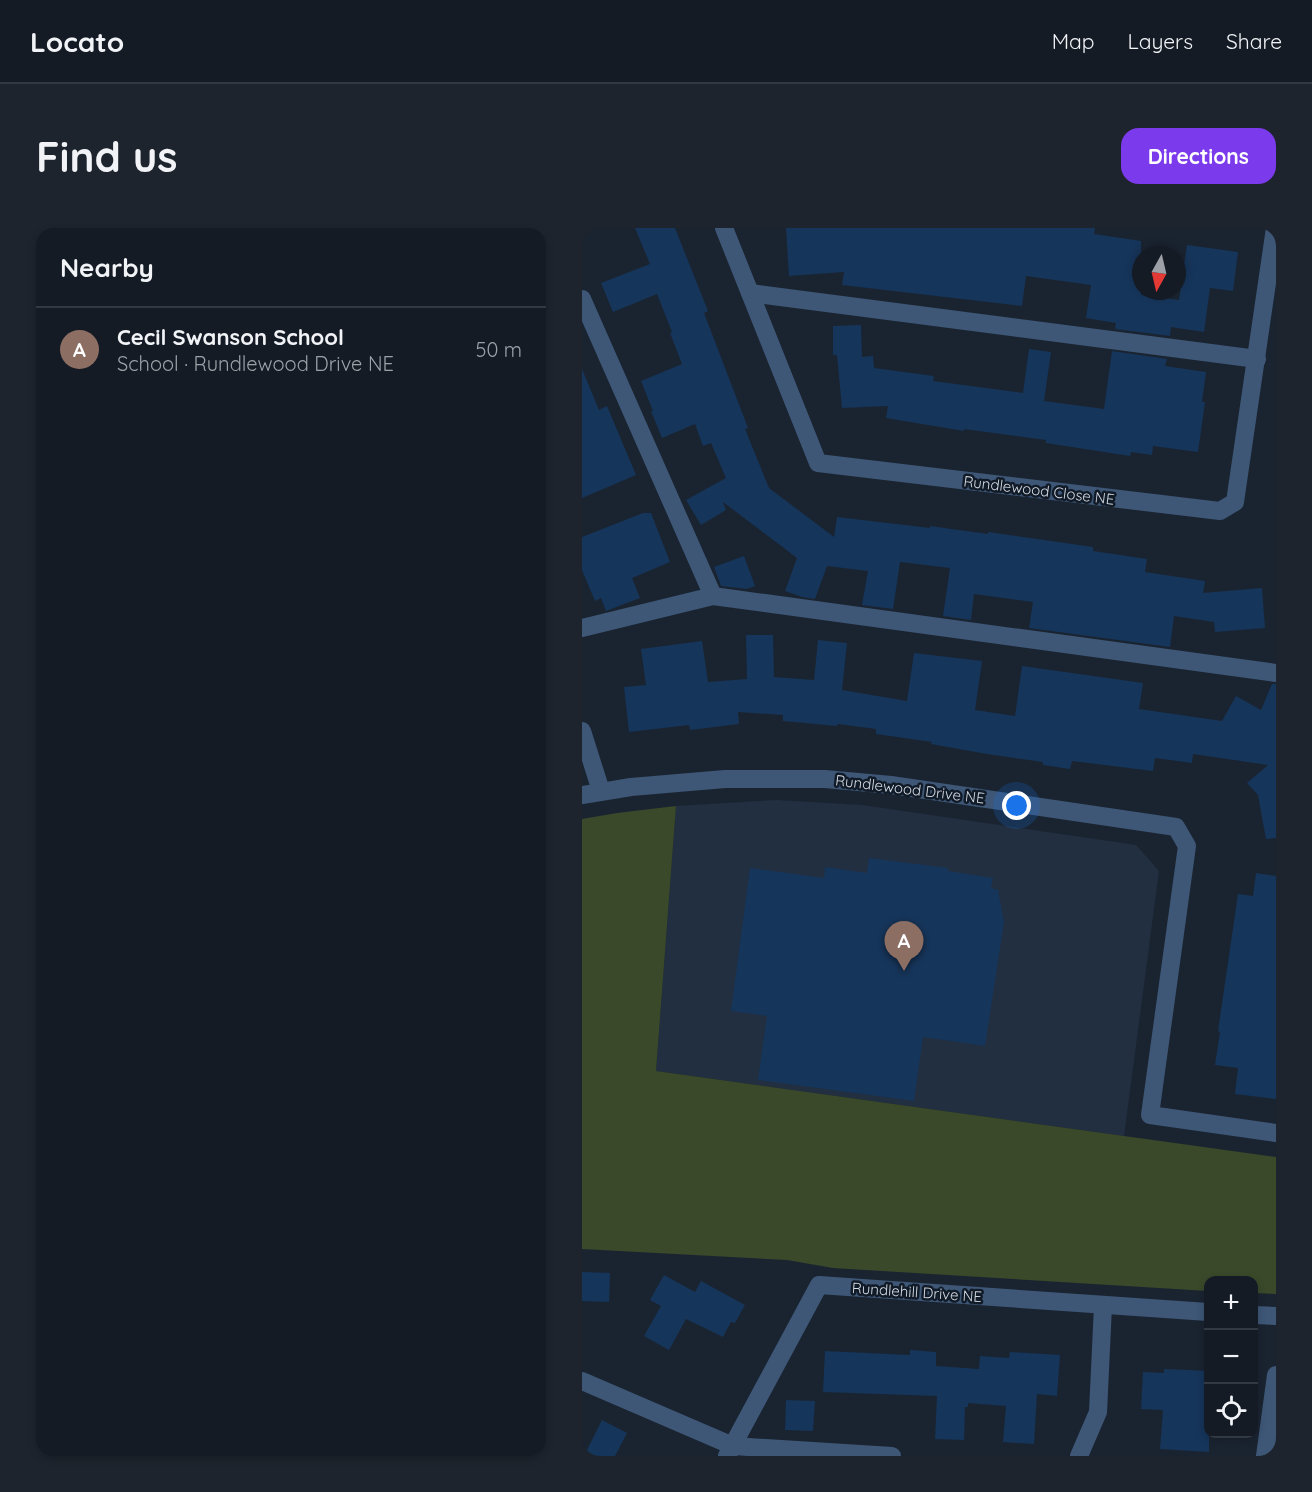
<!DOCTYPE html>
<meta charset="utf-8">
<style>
body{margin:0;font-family:Quicksand,sans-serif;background:#1d242d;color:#f1f3f6}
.controls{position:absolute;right:18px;bottom:18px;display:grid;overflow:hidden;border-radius:12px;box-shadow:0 3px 9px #0003}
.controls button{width:54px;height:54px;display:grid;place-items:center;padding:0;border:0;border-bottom:2px solid #333942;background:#141b25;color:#f1f3f6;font:30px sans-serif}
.compass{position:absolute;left:550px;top:18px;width:54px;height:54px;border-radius:50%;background:#141b25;box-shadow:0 3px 9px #0003;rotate:188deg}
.you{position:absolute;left:435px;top:578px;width:21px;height:21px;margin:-15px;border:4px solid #fff;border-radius:50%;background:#1a73e8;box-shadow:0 0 0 9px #1a73e833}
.badge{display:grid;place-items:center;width:39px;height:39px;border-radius:50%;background:#7c3aed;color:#fff;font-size:20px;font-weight:700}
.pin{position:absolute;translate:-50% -50px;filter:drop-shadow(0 2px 3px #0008)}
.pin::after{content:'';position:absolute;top:32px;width:21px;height:18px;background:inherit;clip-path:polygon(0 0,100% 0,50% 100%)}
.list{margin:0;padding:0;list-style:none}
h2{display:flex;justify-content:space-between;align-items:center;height:78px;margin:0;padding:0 24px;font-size:26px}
h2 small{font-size:20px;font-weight:400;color:#9da1a7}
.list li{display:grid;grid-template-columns:39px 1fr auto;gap:18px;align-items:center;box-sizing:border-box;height:84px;padding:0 24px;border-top:2px solid #333942}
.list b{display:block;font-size:22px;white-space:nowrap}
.list p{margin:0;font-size:20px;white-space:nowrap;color:#9da1a7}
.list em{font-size:20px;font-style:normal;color:#9da1a7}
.icon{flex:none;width:33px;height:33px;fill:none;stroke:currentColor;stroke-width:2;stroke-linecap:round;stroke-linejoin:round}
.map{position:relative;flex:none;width:694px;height:1228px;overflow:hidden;border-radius:18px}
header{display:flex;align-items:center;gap:36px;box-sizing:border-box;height:84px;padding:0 30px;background:#141b25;border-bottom:2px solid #333942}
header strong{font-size:28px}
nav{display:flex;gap:33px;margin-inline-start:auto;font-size:21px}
.intro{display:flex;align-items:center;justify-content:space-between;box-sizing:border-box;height:144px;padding:0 36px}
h1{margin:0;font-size:42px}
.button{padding:15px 27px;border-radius:18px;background:#7c3aed;color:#fff;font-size:21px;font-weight:700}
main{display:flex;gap:36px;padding:0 36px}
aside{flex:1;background:#141b25;border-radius:18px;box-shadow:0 3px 9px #0003}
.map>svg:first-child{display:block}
.built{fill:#222f40}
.green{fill:#3a492a}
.building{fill:#16355a}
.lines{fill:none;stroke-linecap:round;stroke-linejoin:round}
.minor{stroke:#3e5777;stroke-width:18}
.labels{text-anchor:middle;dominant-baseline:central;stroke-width:5;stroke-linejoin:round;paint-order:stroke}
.street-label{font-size:15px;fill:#d2d9e2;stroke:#111a27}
</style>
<header>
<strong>Locato</strong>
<nav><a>Map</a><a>Layers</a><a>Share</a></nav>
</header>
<div class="intro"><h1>Find us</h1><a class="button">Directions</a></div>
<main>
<aside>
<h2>Nearby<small></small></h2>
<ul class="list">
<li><span class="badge" style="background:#8d6e63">A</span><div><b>Cecil Swanson School</b><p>School · Rundlewood Drive NE</p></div><em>50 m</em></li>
</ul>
</aside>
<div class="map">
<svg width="694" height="1228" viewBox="0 0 694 1228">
<rect width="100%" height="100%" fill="#1a2431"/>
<path class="built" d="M194 572 280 577 554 617 577 643 542 908 74 843 94 578Z"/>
<path class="green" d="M94 578 74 843 694 929V1066L672 1065V1052H626V1063L251 1040 205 1032 0 1021V591L35 585Z"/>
<g class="building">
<path d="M53 0H93L126 83 122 85 166 200 163 201 187 260 252 309 255 289 348 300V298L406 306V304L511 319V323L565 331 563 344 623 353 621 365 680 360 683 400 633 404 632 394 592 388 588 419 447 400 451 374 392 366 389 392 361 388 368 340 318 334 311 381 280 377 286 343 245 338 233 371 220 369 203 363 215 330 141 274 144 282 119 297 104 272 144 250 129 215 121 218 113 196 80 210 69 183H71L59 153 100 136 88 105 90 104 75 66 31 84 19 55 68 36Z"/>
<path d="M204 0H513L512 6 559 13V67L597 72 605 17 656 24 651 63 628 60 622 104 589 99 588 108 533 101 534 95 504 90 509 57 444 48 440 78 260 57 262 44 207 48Z"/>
<path d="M279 97 280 129 291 128 292 140 352 148 351 153 441 165 447 121 469 124 462 173 522 181 530 123 585 131 583 138 624 144 620 174H623L616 224 571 218 570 227 549 224 548 228 464 215V212L382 201V203L304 190 306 178 260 180 255 127H251V98Z"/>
<path d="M0 141 17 182 25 178 54 247 0 270Z"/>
<path d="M61 285H69L88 334 50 350 58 370 24 383 19 370 13 373 0 342V309Z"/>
<path d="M162 328 173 358 165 361 139 358 132 339Z"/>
<path d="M164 407H191L192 449 232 452 236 412 265 415 260 462 325 473 332 425 400 433 393 482 433 488 440 438 561 455 557 481 640 493 654 468 679 482 690 456H694V610L684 611 676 567 665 555 686 537 611 526 610 535 573 530 571 543 490 533 488 541 461 537V534L405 526 349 516 350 514 294 506V501L256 496 255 498 201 493V487L156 484 157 496 108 502 107 497 47 504 42 459 64 457 59 421 120 413 126 454 165 451Z"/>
<path d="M287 630 366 640V643L411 650 409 660 416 662 422 694 403 818 341 809 332 873 176 852 185 788 149 783 168 640 242 650 243 639 285 645Z"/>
<path d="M674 645 694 648V871L653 866 656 840 633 837 638 804 636 803 656 666 671 668Z"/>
<path d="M0 1044 28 1045 27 1074 0 1073Z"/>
<path d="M82 1047 113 1064 119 1053 163 1077 153 1095 149 1094 141 1109 104 1091 87 1122 62 1108 79 1078 68 1072Z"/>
<path d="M328 1122 354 1124V1138L397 1141 398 1128 427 1130 428 1124 478 1127 475 1168 455 1166 452 1216 421 1214 424 1178 386 1175V1179H383L382 1212 353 1211 355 1168 241 1164 243 1123 328 1127Z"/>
<path d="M582 1141 627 1143V1224L578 1221 581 1182 559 1181 561 1144 582 1145Z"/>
<path d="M204 1172 233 1173 231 1203 203 1202Z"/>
<path d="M20 1192 45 1205 33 1228H2Z"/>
</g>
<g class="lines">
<g class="minor">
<path d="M142 0 236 235 638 283 653 274 693 0"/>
<path d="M168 65 675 131"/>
<path d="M0 71 131 368"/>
<path d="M0 400 131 368 694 445"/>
<path d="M0 503 19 563"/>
<path d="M0 567 49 559 143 551H243L309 557 594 599 605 618 568 887 694 905"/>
<path d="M672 1087 694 1088"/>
<path d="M0 1153 151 1218 310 1228"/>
<path d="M145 1228 237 1057 626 1084"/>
<path d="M497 1228 516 1184 521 1078"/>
<path d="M683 1228 694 1147"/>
</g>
</g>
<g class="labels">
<g class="street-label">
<text transform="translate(457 262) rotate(7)">Rundlewood Close NE</text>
<text transform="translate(328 561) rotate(7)">Rundlewood Drive NE</text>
<text transform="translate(335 1064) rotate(4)">Rundlehill Drive NE</text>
</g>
</g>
</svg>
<div class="controls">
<button>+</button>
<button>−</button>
<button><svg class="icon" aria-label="locate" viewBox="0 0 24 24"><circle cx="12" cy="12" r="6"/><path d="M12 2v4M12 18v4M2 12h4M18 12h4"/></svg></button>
</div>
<svg class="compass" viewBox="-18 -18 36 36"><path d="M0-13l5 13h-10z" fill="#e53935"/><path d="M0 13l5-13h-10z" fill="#9da1a7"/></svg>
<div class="you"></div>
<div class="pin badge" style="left:322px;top:743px;background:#8d6e63">A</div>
</div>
</main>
